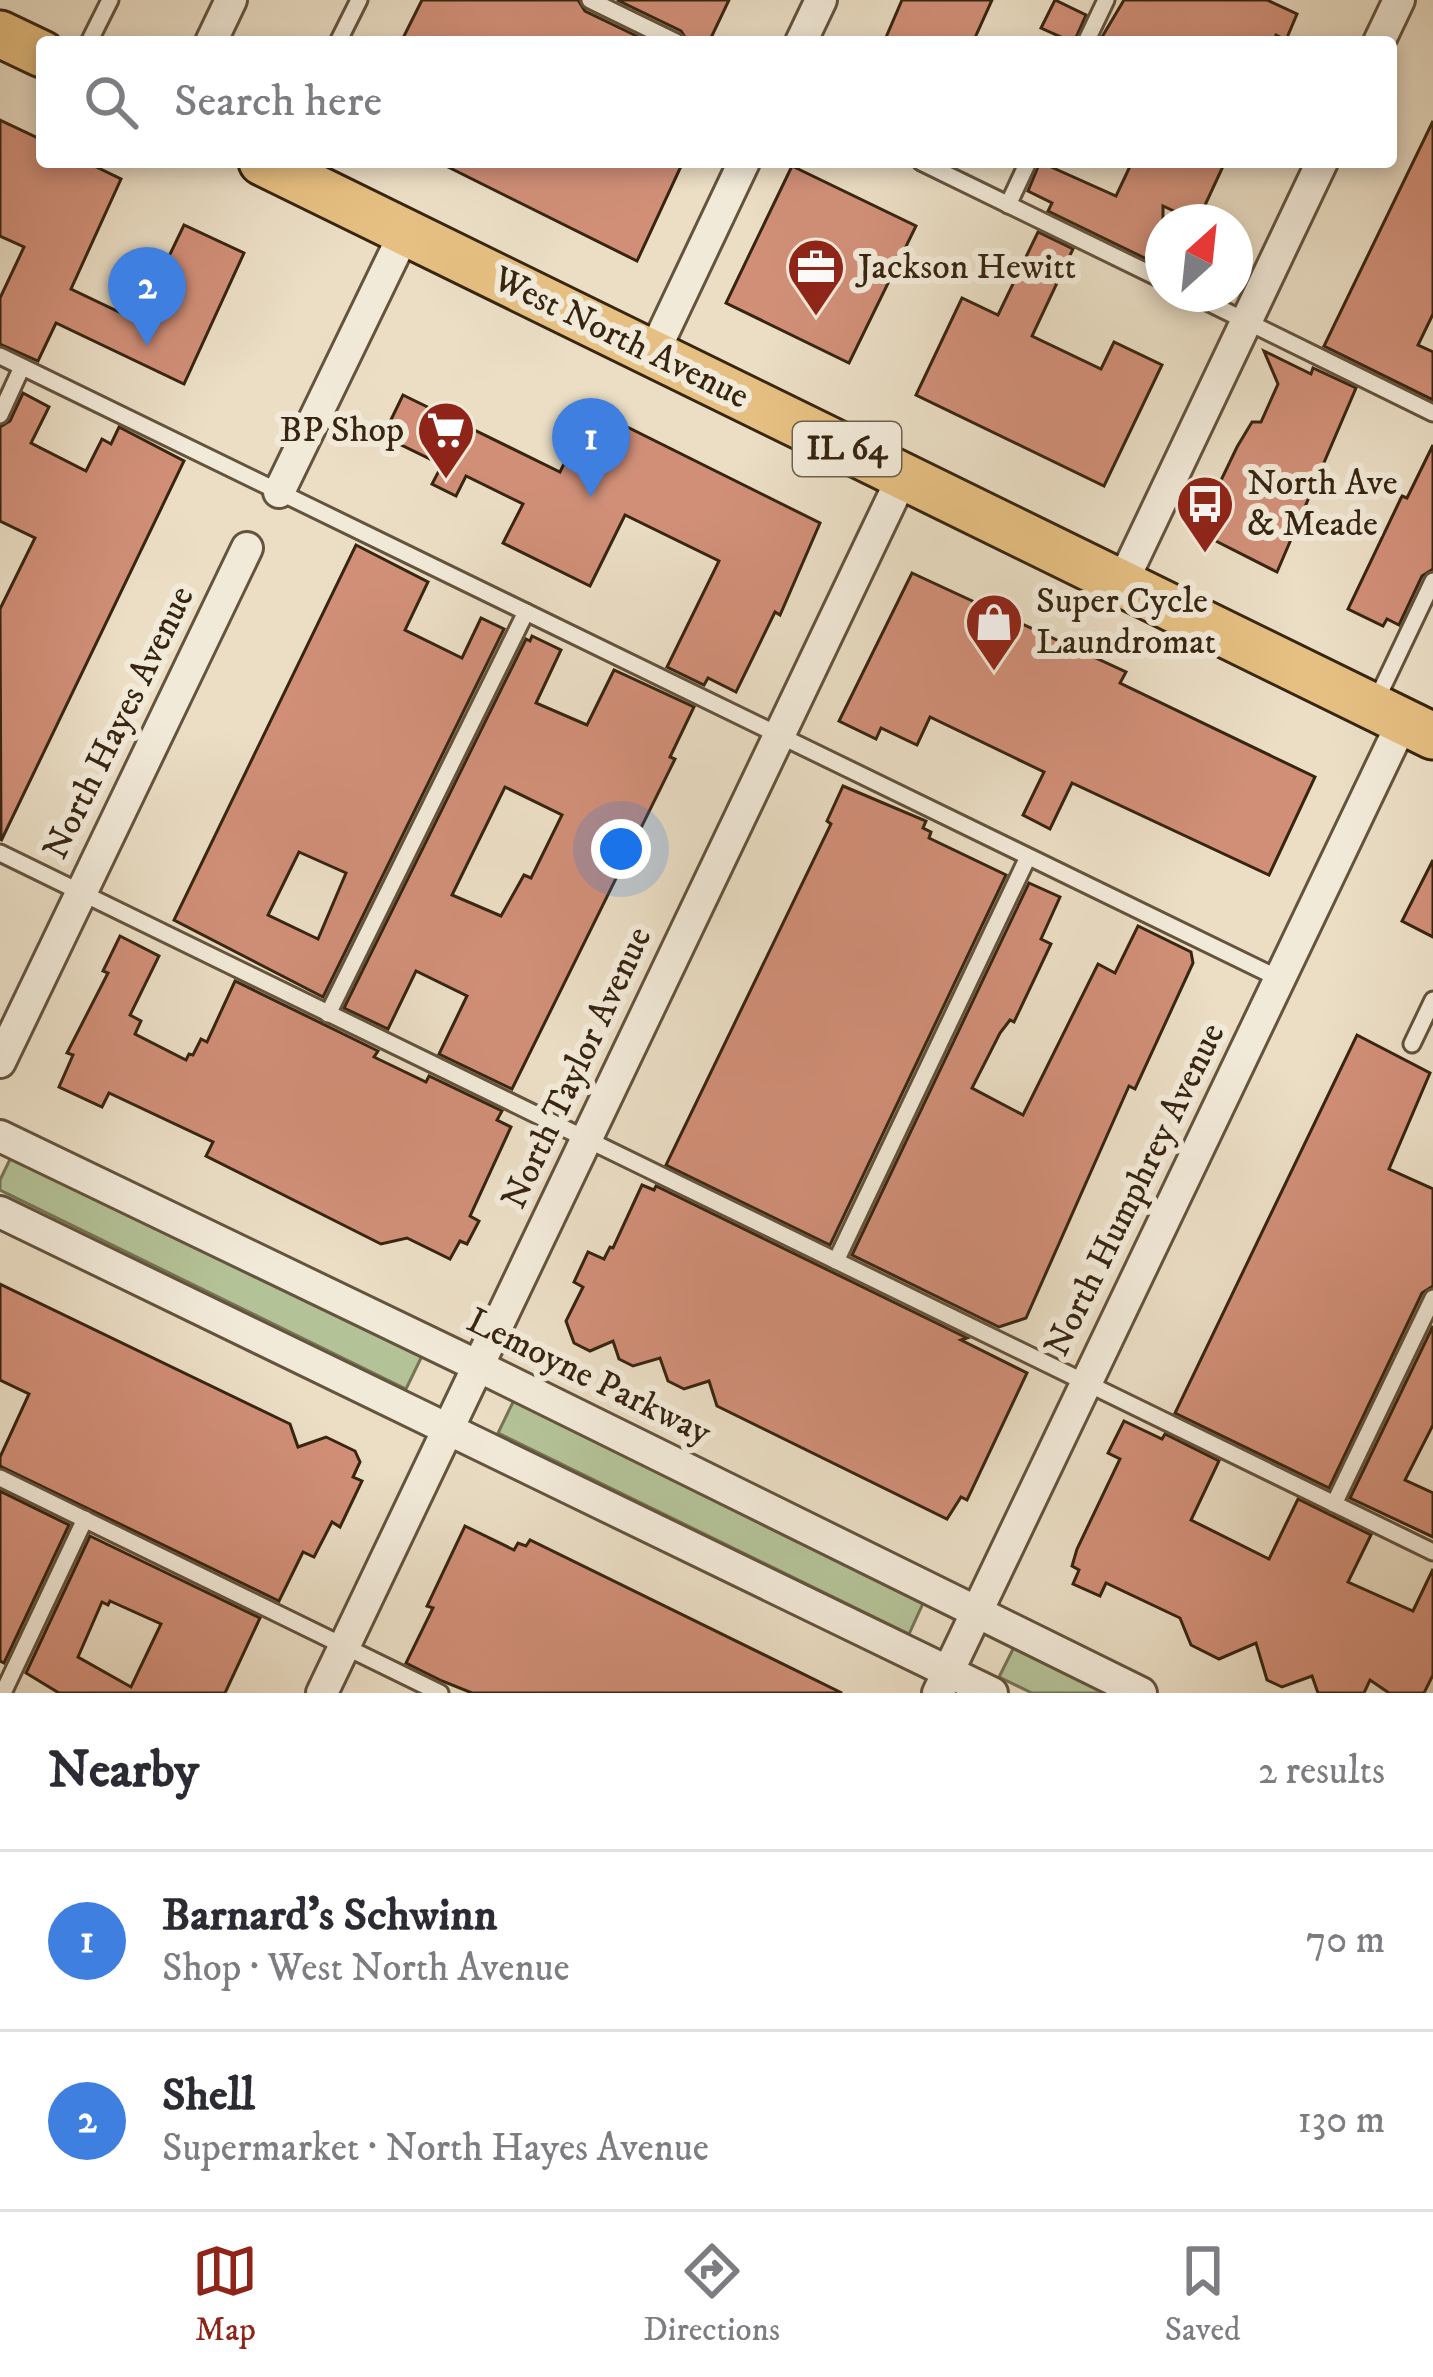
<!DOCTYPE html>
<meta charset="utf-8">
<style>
body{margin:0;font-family:"IM FELL DW Pica",serif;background:#f7f7f7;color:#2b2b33}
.compass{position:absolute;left:1145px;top:204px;width:108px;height:108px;border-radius:50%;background:#fff;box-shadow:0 6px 18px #0003;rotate:27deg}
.you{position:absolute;left:621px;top:849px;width:42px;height:42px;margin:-30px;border:9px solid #fff;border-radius:50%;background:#1a73e8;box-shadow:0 0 0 18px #1a73e833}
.badge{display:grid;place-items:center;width:78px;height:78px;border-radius:50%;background:#8f2418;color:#fff;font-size:39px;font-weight:700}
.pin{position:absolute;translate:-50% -99px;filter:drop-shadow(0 3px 6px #0008)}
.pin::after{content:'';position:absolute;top:63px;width:42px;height:36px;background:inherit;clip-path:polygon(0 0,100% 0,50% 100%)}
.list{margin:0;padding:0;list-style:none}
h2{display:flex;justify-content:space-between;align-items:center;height:156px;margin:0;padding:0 48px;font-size:51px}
h2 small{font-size:39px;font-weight:400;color:#7c7c81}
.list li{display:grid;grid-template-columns:78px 1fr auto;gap:36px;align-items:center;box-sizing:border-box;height:180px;padding:0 48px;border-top:3px solid #e1e1e2}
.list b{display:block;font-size:45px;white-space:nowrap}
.list p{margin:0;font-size:39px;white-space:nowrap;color:#7c7c81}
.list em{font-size:39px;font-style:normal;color:#7c7c81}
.icon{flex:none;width:66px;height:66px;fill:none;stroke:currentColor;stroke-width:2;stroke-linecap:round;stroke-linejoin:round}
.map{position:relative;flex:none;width:1433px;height:1693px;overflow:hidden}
.search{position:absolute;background:#fff;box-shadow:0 6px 18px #0003;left:36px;right:36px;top:36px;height:132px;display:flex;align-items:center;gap:30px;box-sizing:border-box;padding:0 42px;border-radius:12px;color:#7c7c81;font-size:45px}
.sheet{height:516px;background:#fff}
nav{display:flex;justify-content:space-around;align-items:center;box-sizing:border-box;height:168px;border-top:3px solid #e1e1e2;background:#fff;font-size:33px;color:#7c7c81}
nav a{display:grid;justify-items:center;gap:6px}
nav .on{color:#8f2418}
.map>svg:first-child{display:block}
.green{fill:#b4c297;stroke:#767454;stroke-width:3}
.building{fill:#d18f78;stroke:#372510;stroke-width:3;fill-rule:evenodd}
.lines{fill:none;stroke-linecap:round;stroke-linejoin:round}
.lane-casing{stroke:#64533d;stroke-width:21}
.street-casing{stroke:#64533d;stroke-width:36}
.primary-casing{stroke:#372510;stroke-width:51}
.lane{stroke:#f2ead9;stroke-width:15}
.street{stroke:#f2ead9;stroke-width:30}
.primary{stroke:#e6bf82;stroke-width:45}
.labels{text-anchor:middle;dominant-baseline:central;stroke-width:12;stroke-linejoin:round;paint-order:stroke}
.shield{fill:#f2ead9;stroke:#6f604c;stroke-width:3}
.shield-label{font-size:33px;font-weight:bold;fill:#372510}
.poi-label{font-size:36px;fill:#372510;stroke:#f2ead9;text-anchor:start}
.street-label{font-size:36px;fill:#372510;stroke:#f2ead9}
</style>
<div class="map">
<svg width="1433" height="1693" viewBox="0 0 1433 1693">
<rect width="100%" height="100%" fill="#ebdec5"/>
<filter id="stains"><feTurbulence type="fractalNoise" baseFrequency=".00167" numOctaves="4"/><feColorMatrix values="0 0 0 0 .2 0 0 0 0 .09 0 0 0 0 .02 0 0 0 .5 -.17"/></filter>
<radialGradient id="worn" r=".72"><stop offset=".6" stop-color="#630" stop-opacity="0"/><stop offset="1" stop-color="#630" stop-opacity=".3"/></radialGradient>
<g class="green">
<path d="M13 1153 423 1354 406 1389 0 1190V1180Z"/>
<path d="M515 1398 925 1599 909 1634 498 1433Z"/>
<path d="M1016 1643 1118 1693H1032L999 1677Z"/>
</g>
<g class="building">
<path d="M422 0H578L585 11 649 42H401Z"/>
<path d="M617 0H729L709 42H688L681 31Z"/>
<path d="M902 0H992L973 42H884Z"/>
<path d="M1055 0 1086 15 1074 42H1063V38L1041 28Z"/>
<path d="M1124 0H1267L1297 14 1286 40 1276 35 1273 42H1099Z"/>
<path d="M0 120 42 140V162H86L121 179 71 289 138 321 184 225 244 253 184 384 56 323 38 361 0 344V298L24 247 0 236Z"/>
<path d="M1433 121V314L1418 345 1433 352V400L1324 346Z"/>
<path d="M438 162H683L637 261Z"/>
<path d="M1040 162 1116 196 1132 162H1225L1200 216 1190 212 1187 217 1163 206V267L1048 211 1052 203 1028 191Z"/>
<path d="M792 166 916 226 849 363 726 303Z"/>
<path d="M1038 232 1073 249 1032 336 1101 369 1114 342 1162 365 1104 486 916 395 962 298 998 315Z"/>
<path d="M1264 351 1311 374 1313 368 1356 388 1277 572 1204 535 1200 524 1237 447 1252 422H1261L1278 384Z"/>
<path d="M23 393 49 407 31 443 86 471 102 439 111 444 119 427 184 461 1 841 0 609 35 538 0 521V427L10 421Z"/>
<path d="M403 395 560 472 591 409 820 523 780 615 775 612 736 692 708 678 704 685 667 667 719 561 625 515 590 586 503 543 523 504 466 476 456 496 432 484 442 465 383 436Z"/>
<path d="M1433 445V569L1422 576 1399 625 1387 619 1383 626 1348 609 1402 496 1407 498Z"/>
<path d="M356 545 428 582 405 630 462 658 481 618 504 629 323 997 174 920ZM299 852 346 873 318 939 268 915Z"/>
<path d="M912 573 1126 672 1120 683 1315 777 1269 875 1072 783 1050 829 1023 815 1044 772 930 717 917 745 881 728 876 739 839 721Z"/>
<path d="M532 636 561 650 536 703 587 725 614 670 694 707 670 757 675 759 512 1089 439 1054 467 996 416 971 388 1029 344 1008 526 639 530 641ZM505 787 562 815 531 878 524 875 501 916 452 895Z"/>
<path d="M843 786 926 821 923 828 931 832 929 838 1006 875 830 1245 666 1165 831 824 827 821Z"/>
<path d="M1433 860V937L1402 921Z"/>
<path d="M1029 883 1060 897 1041 939 1051 944 1014 1022 1010 1020 1000 1033 972 1088 1023 1115 1098 964 1115 973 1138 926 1191 952 1193 963 1135 1089 1129 1086 1026 1318 999 1327 852 1255Z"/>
<path d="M120 936 159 956 130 1015 141 1021 135 1034 186 1060 189 1054 193 1055 201 1039 207 1042 235 981 378 1051 374 1057 426 1082 429 1076 502 1111 497 1120 511 1127 470 1216 479 1221 467 1244 460 1241 450 1259 407 1238 381 1244 206 1156 213 1142 109 1093 102 1107 59 1087 73 1055 67 1053 108 973 103 971Z"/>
<path d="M1357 1035 1430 1073 1389 1169 1433 1189V1286L1422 1293 1329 1488 1175 1413Z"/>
<path d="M642 1185 654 1190 656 1186 967 1338 961 1340 1027 1373 967 1500 961 1497 947 1519 717 1406 709 1381 684 1389 668 1381 660 1358 633 1366 619 1359 613 1341 590 1351 574 1343 566 1321 583 1287 574 1282 588 1252 604 1259 610 1247 613 1248Z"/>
<path d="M0 1284 290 1424 298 1447 326 1437 355 1451 360 1462 353 1477 362 1481 340 1527 332 1522 314 1557 303 1552 279 1601 0 1466V1457L29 1394 0 1380Z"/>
<path d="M1433 1326V1425L1405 1480 1433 1493V1537L1350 1498Z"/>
<path d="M1124 1421 1162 1439 1165 1434 1219 1461 1191 1520 1269 1559 1298 1499 1371 1535 1348 1582 1413 1611 1433 1569V1675L1424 1693H1389L1370 1680 1364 1693H1318L1312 1676 1282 1687 1267 1680 1256 1643 1219 1659 1191 1645 1180 1618 1106 1583 1100 1596 1073 1584 1079 1570 1072 1566 1077 1549 1120 1459 1108 1453Z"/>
<path d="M0 1491 69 1525 4 1663 0 1661Z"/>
<path d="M465 1526 514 1550 518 1543 526 1546 530 1540 842 1693H472L442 1681 406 1663 433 1608 427 1606Z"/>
<path d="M90 1536 260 1618 225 1693H59L26 1673ZM110 1601 161 1624 131 1687 78 1657 102 1602 108 1605Z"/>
</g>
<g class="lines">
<defs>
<g id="lane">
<path d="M590 0 676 42"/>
<path d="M89 42 110 0"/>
<path d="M338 42 359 0"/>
<path d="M1086 42 1106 0"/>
<path d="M921 162 1163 280"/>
<path d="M1008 205 1028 162"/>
<path d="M1191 294 1433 413"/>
<path d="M0 356 1280 979"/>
<path d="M0 415 22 367"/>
<path d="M1375 703 1433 581"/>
<path d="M0 853 1433 1552"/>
<path d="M328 1014 526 612"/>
<path d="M1412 1044 1433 1000"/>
<path d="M836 1261 1028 857"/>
<path d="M0 1478 440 1693"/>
<path d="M1334 1504 1433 1298"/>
<path d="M3 1693 85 1519"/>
</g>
<g id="street">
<path d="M211 42 231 0"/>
<path d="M801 42 821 0"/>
<path d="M1379 42 1399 0"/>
<path d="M653 354 744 162"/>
<path d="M279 492 405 232"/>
<path d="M1122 583 1322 162"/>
<path d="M0 1062 247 548"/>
<path d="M0 1136 478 1366 1141 1693"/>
<path d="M0 1212 992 1693"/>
<path d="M322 1693 903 476"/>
<path d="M938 1693 1403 721"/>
</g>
<g id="primary">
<path d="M0 34 42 54"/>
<path d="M262 162 1433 736"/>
</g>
</defs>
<use href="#lane" class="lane-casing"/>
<use href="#street" class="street-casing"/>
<use href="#primary" class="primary-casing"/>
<use href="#lane" class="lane"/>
<use href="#street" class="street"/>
<use href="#primary" class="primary"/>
</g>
<defs>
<symbol id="office-pin" viewBox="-11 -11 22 30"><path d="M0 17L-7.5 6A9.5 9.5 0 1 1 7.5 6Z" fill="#8f2418" stroke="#f2ead9"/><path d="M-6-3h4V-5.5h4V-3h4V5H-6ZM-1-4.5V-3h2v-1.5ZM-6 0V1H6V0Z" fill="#fff"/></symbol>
<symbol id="supermarket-pin" viewBox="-11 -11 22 30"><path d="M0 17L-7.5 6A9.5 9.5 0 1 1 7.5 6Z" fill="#8f2418" stroke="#f2ead9"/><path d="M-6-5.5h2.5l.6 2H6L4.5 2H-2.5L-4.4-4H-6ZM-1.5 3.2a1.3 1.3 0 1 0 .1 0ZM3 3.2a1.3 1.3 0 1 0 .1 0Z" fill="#fff"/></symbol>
<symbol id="bus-pin" viewBox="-11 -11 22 30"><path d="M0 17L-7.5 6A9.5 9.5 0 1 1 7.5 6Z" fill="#8f2418" stroke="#f2ead9"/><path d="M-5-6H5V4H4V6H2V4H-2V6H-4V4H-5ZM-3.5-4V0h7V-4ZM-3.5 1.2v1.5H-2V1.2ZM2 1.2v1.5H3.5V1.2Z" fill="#fff"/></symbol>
<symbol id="shop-pin" viewBox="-11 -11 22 30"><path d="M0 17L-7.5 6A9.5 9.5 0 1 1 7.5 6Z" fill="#8f2418" stroke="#f2ead9"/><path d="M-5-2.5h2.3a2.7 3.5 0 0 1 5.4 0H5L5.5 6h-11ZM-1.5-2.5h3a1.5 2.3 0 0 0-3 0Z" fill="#fff"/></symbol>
</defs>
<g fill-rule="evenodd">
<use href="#office-pin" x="783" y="234" width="66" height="90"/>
<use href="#supermarket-pin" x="413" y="397" width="66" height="90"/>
<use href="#bus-pin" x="1172" y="471" width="66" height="90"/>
<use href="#shop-pin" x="961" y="589" width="66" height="90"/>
</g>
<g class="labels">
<rect class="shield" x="793" y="422" width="108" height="54" rx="9"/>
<g class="shield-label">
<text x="847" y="449">IL 64</text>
</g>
<g class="poi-label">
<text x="858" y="267">Jackson Hewitt</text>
<text x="404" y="430" text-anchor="end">BP Shop</text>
<text x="1247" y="483">North Ave<tspan x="1247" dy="41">&amp; Meade</tspan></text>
<text x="1036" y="601">Super Cycle<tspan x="1036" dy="41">Laundromat</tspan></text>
</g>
<g class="street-label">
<text transform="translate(621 338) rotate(26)">West North Avenue</text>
<text transform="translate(119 723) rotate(-64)">North Hayes Avenue</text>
<text transform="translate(577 1068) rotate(-65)">North Taylor Avenue</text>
<text transform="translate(1135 1190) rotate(-64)">North Humphrey Avenue</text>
<text transform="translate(589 1377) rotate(26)">Lemoyne Parkway</text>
</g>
</g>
<rect width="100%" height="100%" filter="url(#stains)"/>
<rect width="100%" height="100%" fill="url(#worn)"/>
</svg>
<svg class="compass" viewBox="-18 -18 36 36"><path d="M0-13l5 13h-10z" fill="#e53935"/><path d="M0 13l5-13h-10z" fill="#7c7c81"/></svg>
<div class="you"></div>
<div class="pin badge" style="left:591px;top:497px;background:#3f7fe0">1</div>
<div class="pin badge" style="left:147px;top:346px;background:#3f7fe0">2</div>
<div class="search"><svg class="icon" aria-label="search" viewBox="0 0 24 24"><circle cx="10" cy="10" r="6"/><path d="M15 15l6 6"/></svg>Search here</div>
</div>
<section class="sheet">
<h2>Nearby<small>2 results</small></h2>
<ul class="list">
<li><span class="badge" style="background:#3f7fe0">1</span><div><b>Barnard's Schwinn</b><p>Shop · West North Avenue</p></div><em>70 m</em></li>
<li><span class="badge" style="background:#3f7fe0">2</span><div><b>Shell</b><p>Supermarket · North Hayes Avenue</p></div><em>130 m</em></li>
</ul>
</section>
<nav>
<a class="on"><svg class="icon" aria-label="map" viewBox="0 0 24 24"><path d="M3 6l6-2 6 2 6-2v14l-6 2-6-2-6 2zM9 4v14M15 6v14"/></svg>Map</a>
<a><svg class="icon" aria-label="directions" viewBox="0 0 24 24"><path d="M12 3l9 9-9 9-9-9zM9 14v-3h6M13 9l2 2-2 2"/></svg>Directions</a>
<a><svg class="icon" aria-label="saved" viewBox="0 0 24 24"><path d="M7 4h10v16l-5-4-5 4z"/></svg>Saved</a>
</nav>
